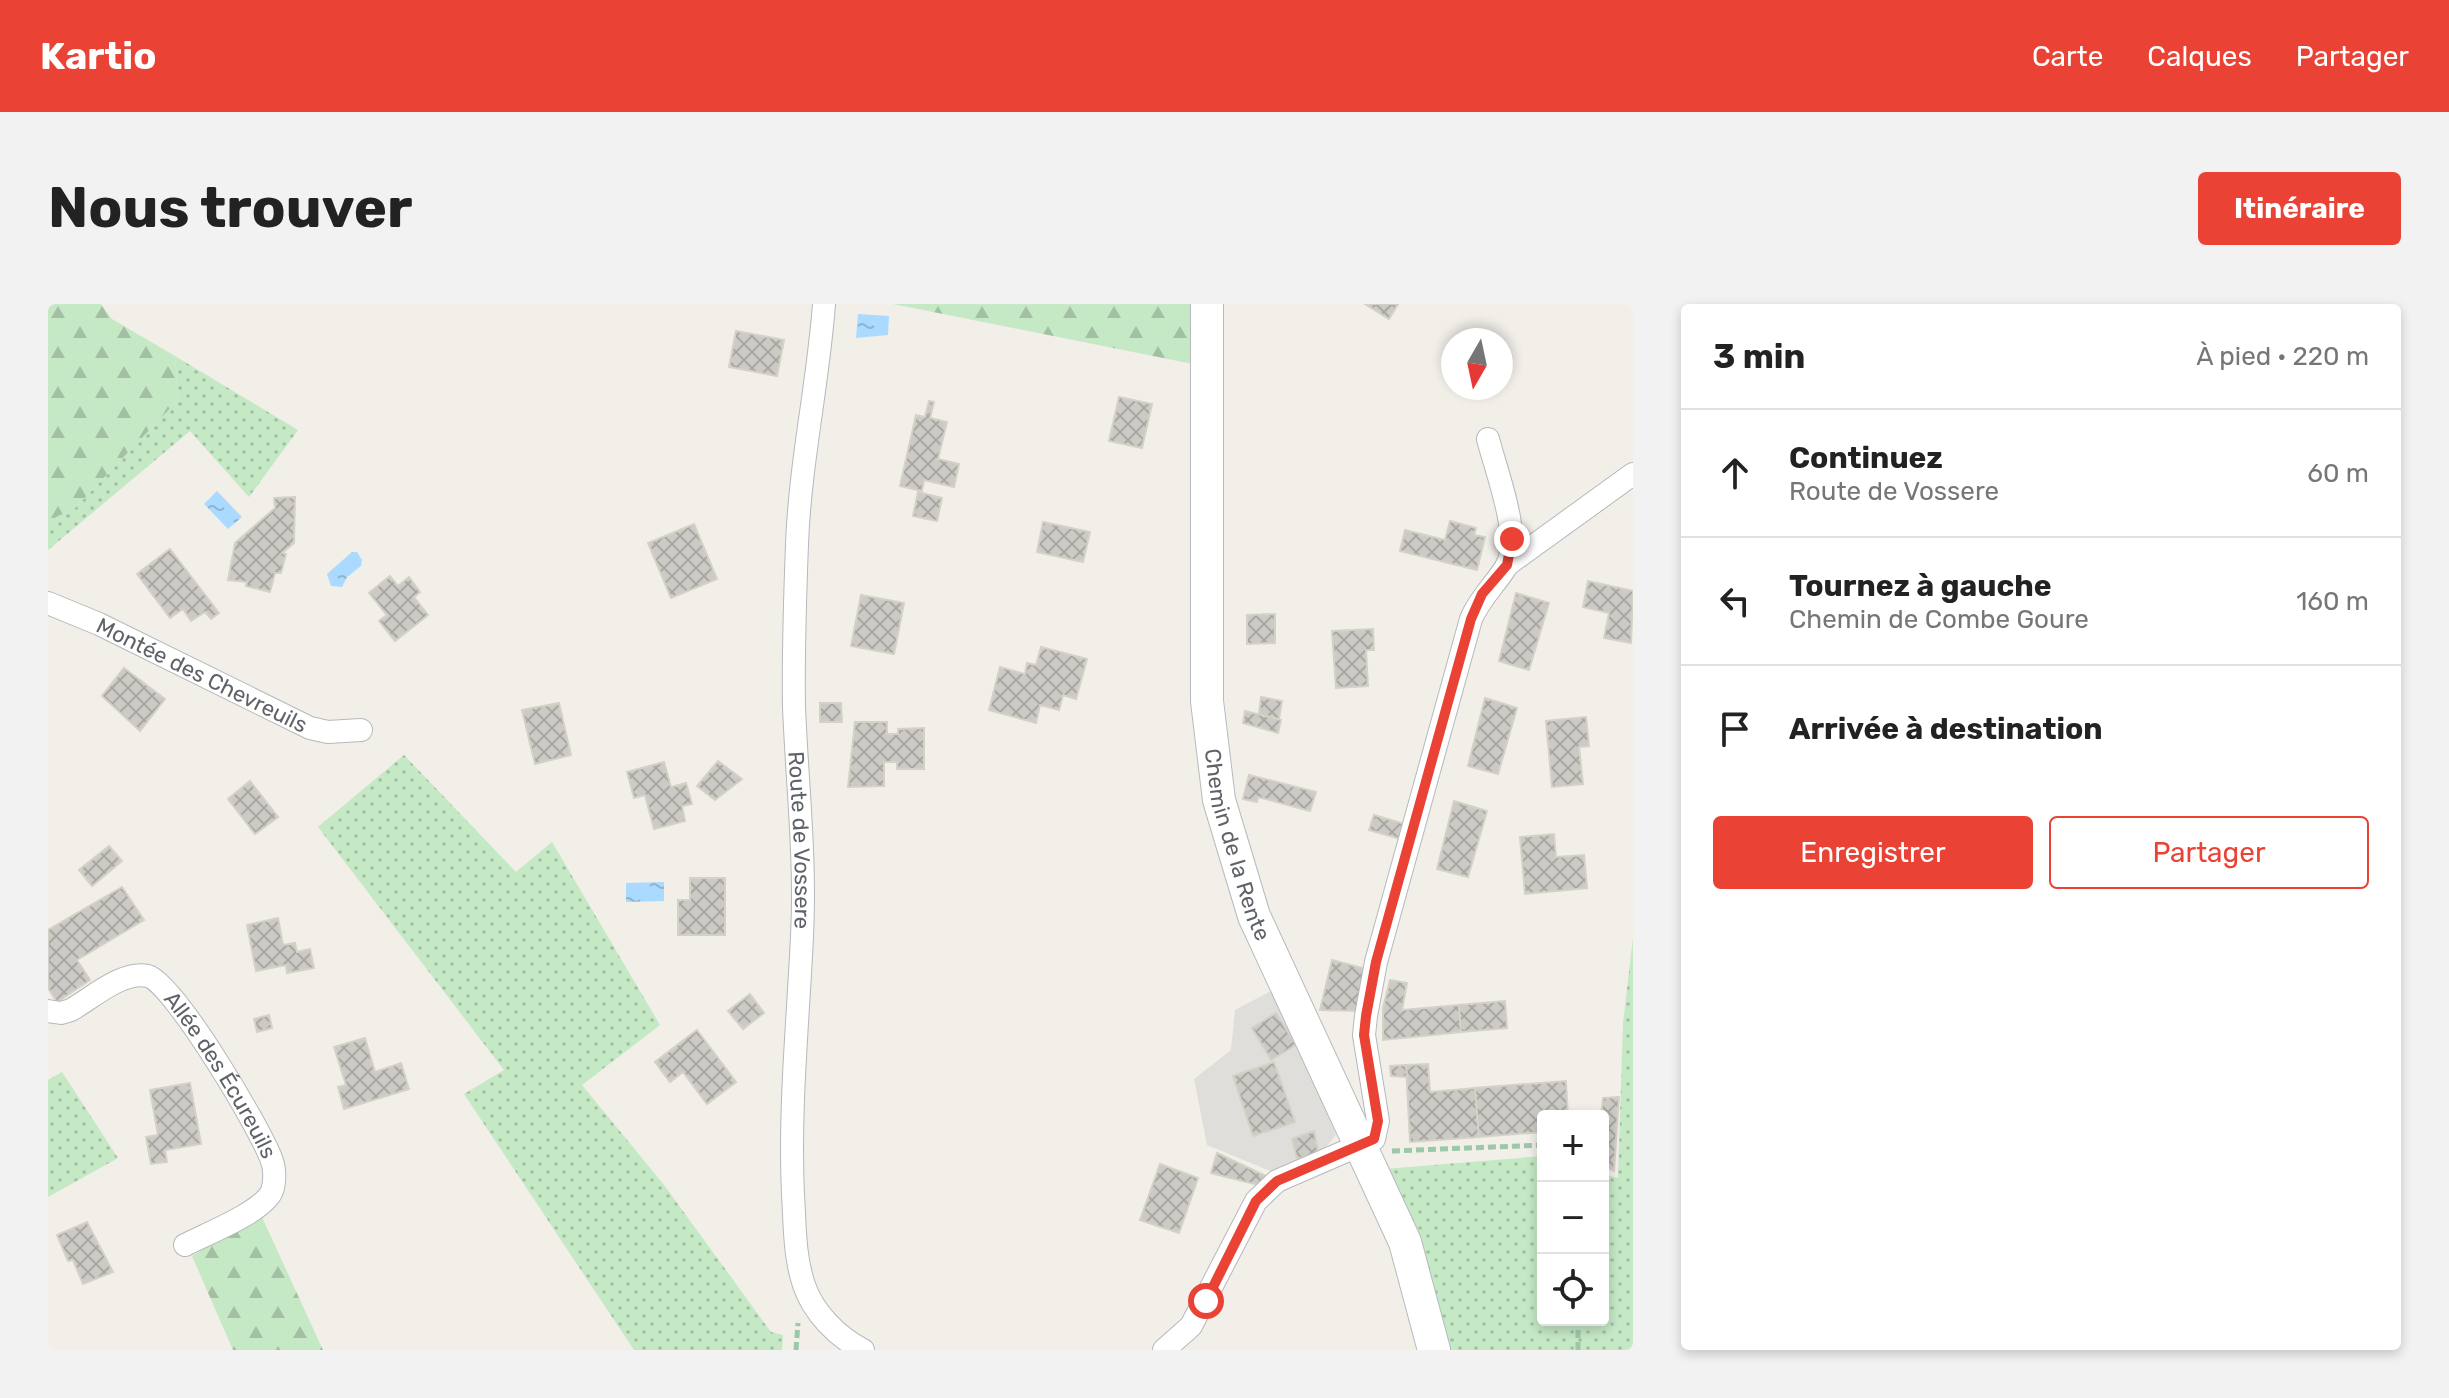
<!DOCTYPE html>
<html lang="fr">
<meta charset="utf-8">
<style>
body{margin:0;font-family:Rubik,sans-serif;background:#f2f2f2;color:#222}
.controls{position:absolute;right:24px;bottom:24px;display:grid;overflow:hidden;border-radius:8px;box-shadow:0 4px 12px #0003}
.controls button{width:72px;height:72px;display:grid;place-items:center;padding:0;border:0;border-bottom:2px solid #e0e0e0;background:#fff;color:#222;font:40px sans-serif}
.compass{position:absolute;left:1393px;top:24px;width:72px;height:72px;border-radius:50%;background:#fff;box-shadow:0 4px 12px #0003;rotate:189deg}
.stop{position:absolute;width:24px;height:24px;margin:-18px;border:6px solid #ea4335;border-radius:50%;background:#fff}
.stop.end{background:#ea4335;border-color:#fff;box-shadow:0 2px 8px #0008}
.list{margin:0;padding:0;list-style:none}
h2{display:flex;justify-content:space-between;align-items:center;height:104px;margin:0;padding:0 32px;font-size:34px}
h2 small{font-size:26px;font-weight:400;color:#767676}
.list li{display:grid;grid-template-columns:52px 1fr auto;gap:24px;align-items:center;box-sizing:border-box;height:128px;padding:0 32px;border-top:2px solid #e0e0e0}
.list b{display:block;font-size:30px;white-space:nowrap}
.list p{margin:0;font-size:26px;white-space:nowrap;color:#767676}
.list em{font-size:26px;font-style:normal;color:#767676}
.actions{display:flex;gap:16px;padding:24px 32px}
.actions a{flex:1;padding:18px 0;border:2px solid #ea4335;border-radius:8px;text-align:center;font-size:28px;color:#ea4335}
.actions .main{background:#ea4335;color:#fff}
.icon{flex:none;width:44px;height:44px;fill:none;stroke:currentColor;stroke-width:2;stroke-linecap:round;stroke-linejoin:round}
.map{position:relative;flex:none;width:1585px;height:1046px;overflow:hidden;border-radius:8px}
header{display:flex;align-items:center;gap:48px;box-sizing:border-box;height:112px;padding:0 40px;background:#ea4335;color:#fff}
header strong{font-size:38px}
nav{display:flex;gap:44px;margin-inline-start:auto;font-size:28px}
.intro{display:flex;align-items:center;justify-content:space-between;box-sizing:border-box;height:192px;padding:0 48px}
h1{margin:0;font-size:56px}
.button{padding:20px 36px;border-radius:8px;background:#ea4335;color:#fff;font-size:28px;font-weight:700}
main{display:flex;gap:48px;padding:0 48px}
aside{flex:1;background:#fff;border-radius:8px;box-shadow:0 4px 12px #0003}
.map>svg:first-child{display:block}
.industrial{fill:#e0deda}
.grass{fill:url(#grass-dots)}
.forest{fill:url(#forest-firs)}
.water{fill:url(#water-ripples)}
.building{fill:url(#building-cross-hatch);stroke:#d6d1c6;stroke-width:2}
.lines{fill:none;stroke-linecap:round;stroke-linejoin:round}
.street-casing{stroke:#b5b8bc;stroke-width:24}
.secondary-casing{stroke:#b6babf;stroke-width:34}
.path{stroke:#9cc7a9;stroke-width:5;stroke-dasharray:8 4;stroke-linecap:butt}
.street{stroke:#fff;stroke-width:22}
.secondary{stroke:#fff;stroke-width:32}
.route{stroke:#ea4335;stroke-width:10}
.labels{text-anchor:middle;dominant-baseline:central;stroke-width:7;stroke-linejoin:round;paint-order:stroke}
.street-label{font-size:22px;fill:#5f6368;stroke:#fff}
</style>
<header>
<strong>Kartio</strong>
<nav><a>Carte</a><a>Calques</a><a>Partager</a></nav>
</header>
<div class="intro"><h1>Nous trouver</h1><a class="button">Itinéraire</a></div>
<main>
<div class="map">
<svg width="1585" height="1046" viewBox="0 0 1585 1046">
<defs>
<pattern id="grass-dots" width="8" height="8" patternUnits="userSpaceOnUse" patternTransform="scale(2)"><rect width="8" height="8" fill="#c5e8c5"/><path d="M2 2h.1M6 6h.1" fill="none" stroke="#a3c0a4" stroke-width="1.8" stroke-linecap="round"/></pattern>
<pattern id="forest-firs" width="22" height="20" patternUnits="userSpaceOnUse" patternTransform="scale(2)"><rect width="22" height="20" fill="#c5e8c5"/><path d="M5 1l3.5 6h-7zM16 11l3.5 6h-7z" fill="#a3c0a4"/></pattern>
<pattern id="water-ripples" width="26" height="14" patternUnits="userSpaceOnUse" patternTransform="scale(2)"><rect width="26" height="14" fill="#aadaff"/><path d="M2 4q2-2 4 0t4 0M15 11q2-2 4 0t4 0" fill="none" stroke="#8eb4d2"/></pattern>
<pattern id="building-cross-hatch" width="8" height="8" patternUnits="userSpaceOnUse" patternTransform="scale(2)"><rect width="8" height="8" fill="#cccac5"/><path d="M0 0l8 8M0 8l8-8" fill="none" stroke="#a9a8a4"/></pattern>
</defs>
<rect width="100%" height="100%" fill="#f1efe8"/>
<path class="industrial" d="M1227 685 1288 831 1272 850 1227 869 1159 841 1146 775 1183 746 1187 706Z"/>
<g class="grass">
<path d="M127 52 250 126 201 193 142 127 0 246V217L27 204 130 96Z"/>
<path d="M356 451 468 568 504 538 612 721 534 781 616 881 723 1028 735 1031 734 1046H586L416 790 456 766 270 523Z"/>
<path d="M1585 633V1046H1403L1376 949 1336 865 1495 852V1016H1555V870L1570 874 1575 720Z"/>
<path d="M14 768 70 854 0 893V776Z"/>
</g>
<g class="forest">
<path d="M0 0H53L64 15 127 52 130 96 27 204 0 217Z"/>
<path d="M845 0H1149L1150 61Z"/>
<path d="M213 911 275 1046H185L144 952Z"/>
</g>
<g class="water">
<path d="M810 10 841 12 840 31 808 34Z"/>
<path d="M169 187 194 213 180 225 156 200Z"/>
<path d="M304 248H309L314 256 313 262 299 273 294 283 283 282 279 270Z"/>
<path d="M616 578V597L578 598V579Z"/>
</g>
<g class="building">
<path d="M1317 0H1350L1341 15Z"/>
<path d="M688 27 736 36 729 72 681 63Z"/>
<path d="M1071 93 1104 100 1094 144 1061 137Z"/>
<path d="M881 97 886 98 882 114 899 118 890 155 911 160 906 183 876 176 874 187 852 182 868 111 877 113Z"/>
<path d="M870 188 894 194 889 217 865 212Z"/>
<path d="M247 193 246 239 234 249 238 250 233 269H227L222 288 198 282 199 278 180 276 187 239 227 204 226 194Z"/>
<path d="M1402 217 1428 224 1426 231 1437 233 1429 266 1352 247 1357 226 1397 236Z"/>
<path d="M995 218 1042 228 1035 258 989 248Z"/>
<path d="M646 220 669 275 623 294 600 239Z"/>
<path d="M122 245 171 309 163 315 157 308 143 317 135 305 122 314 89 270Z"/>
<path d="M342 272 350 282 361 273 372 288 366 293 380 311 347 337 331 317 339 311 321 289Z"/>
<path d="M1540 277 1585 287 1583 339 1556 334 1561 309 1535 303Z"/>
<path d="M1468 289 1501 299 1481 366 1451 357Z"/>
<path d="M813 291 856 299 846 350 803 342Z"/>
<path d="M1227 310V339L1199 340V311Z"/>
<path d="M1325 325 1326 346H1318L1320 382 1288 384 1284 327Z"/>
<path d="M993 343 1039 355 1028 395 1015 391 1011 406 992 401 988 419 941 406 952 363 977 370 979 359 988 361Z"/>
<path d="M76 364 117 395 92 427 54 392Z"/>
<path d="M1213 393 1234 397 1231 415 1211 410Z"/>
<path d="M1437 394 1469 404 1450 470 1420 462Z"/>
<path d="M511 399 523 451 487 460 474 406Z"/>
<path d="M772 399H793L794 418H772Z"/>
<path d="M1197 407 1233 416 1230 429 1195 419Z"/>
<path d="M1538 413 1541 442 1531 443 1535 480 1504 483 1498 417Z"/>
<path d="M807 418H839V430H850V425L876 424V465H849V458H836V482L800 483Z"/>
<path d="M670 457 694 475 667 496 649 482Z"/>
<path d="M616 458 623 483 638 479 644 500 634 502 637 517 606 525 597 491 586 494 579 468Z"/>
<path d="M1201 471 1268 488 1262 507 1210 493 1209 498 1195 495Z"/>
<path d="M202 477 230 513 207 530 180 495Z"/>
<path d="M1406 497 1439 507 1420 573 1389 565Z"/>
<path d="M1326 511 1360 521 1356 536 1321 526Z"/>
<path d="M1506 530 1508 553 1536 551 1539 584 1477 590 1472 533Z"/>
<path d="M61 542 74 557 44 582 31 566Z"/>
<path d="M642 574H677V631H630V596H642Z"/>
<path d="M74 583 96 616 29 656 42 676 9 698 0 684V626Z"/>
<path d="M230 614 235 641 247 639 249 648 262 645 266 664 239 669 238 661 208 667 199 621Z"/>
<path d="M1284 656 1318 665 1311 707 1272 706Z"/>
<path d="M1342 676 1359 679 1354 706 1411 701 1413 728 1335 736V704Z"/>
<path d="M702 690 716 709 695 725 680 707Z"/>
<path d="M1457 697 1459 724 1413 728 1411 701Z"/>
<path d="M1228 709 1248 741 1223 756 1204 724Z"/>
<path d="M221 711 224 724 209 728 206 715Z"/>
<path d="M649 726 688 778 659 800 635 768 622 778 607 758Z"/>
<path d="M317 734 327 768 353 759 361 785 296 805 290 783 298 781 286 743Z"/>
<path d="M1226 758 1247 818 1205 832 1185 772Z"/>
<path d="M1380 760 1382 788 1427 784 1431 833 1362 838 1358 761Z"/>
<path d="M1358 761 1359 773 1343 772 1342 762Z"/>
<path d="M1518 777 1520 812H1495V828L1431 833 1427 784Z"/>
<path d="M142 779 153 840 117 846 119 858 103 860 98 833 110 831 102 786Z"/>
<path d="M1571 793 1566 867 1555 862 1553 812 1555 794Z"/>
<path d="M1266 827 1270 848 1249 855 1244 835Z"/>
<path d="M1169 849 1220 873 1210 881 1163 869Z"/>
<path d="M1112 860 1150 874 1131 929 1092 916Z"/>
<path d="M39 918 65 968 35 980 25 956 20 957 9 931Z"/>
</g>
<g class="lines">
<defs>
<g id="street">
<path id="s1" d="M776 0C770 81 752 159 749 240 747 293 745 349 746 403 749 478 758 556 754 632 750 719 741 804 745 891 747 921 746 951 756 981 765 1008 789 1033 815 1046"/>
<path d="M1459 261 1585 170"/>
<path id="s2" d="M0 299 51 320 262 424 280 428 313 426"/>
<path id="s3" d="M0 707 13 709 23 706C44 694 75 666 100 672 126 679 214 827 224 857 227 865 227 879 224 887 215 908 158 930 137 941"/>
<path d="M1116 1046 1143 1022 1208 897 1229 877 1326 835 1330 817 1316 731 1318 712 1328 658 1423 315C1432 294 1446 282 1458 263 1475 235 1448 167 1440 135"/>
</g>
<g id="secondary">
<path id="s4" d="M1159 0V397L1171 496 1206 612 1357 938 1386 1046"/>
</g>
</defs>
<use href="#street" class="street-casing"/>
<use href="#secondary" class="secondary-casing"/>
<g class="path">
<path d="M1344 847 1495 841"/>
<path d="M748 1046 750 1019"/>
<path d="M1530 1046V1016"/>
</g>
<use href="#street" class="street"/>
<use href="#secondary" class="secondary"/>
</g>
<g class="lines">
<path class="route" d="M1158 997 1208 897 1229 877 1326 835 1330 817 1316 731 1318 712 1328 658 1423 315 1434 290 1459 261 1464 235"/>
</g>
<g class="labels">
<g class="street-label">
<text stroke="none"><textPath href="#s2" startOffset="170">Montée des Chevreuils</textPath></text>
<text stroke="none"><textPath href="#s1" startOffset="538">Route de Vossere</textPath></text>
<text stroke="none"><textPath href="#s4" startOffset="544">Chemin de la Rente</textPath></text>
<text stroke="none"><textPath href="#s3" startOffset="234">Allée des Écureuils</textPath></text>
</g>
</g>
</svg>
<div class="controls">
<button>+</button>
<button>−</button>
<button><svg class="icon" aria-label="locate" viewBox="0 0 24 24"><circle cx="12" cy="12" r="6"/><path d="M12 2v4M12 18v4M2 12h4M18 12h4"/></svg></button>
</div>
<svg class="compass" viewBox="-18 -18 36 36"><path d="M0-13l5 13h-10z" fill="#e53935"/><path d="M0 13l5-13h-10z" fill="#767676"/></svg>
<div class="stop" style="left:1158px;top:997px"></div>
<div class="stop end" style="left:1464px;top:235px"></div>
</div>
<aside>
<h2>3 min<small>À pied · 220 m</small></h2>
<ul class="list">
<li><svg class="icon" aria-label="ahead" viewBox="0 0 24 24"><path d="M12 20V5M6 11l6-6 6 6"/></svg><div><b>Continuez</b><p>Route de Vossere</p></div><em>60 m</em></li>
<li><svg class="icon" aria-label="left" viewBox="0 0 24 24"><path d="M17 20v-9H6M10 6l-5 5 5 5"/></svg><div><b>Tournez à gauche</b><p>Chemin de Combe Goure</p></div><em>160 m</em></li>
<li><svg class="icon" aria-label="arrive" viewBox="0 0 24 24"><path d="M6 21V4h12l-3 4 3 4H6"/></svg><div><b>Arrivée à destination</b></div></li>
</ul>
<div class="actions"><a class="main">Enregistrer</a><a>Partager</a></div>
</aside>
</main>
